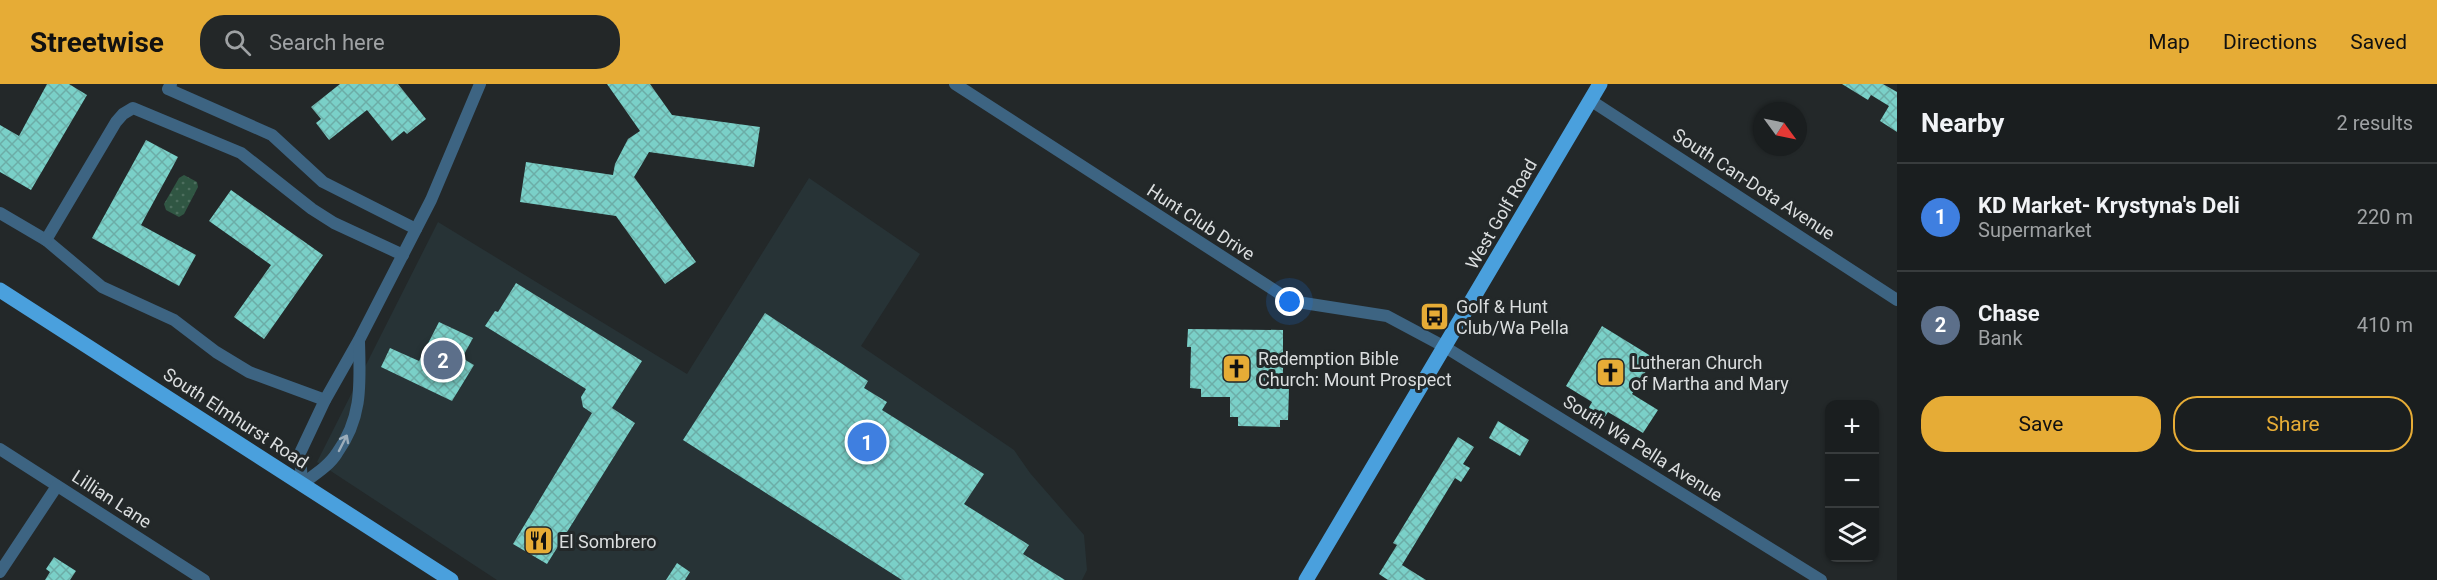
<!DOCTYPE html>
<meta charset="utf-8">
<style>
body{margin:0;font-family:Roboto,sans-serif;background:#232728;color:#f1f3f6}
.controls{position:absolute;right:18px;bottom:18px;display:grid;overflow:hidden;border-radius:12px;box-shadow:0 2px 4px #0004}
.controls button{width:54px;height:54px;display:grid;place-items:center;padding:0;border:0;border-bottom:2px solid #383c3d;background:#1a1e1f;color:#f1f3f6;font:30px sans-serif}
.compass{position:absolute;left:1753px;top:18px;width:54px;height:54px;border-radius:50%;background:#1a1e1f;box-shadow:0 2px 4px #0004;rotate:123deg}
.you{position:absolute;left:1290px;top:218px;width:21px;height:21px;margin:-15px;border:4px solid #fff;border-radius:50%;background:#1a73e8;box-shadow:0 0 0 9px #1a73e833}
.badge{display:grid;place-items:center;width:39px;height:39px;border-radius:50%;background:#e6ac36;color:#fff;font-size:20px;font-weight:700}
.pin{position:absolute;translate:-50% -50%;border:3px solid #fff;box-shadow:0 2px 6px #0006}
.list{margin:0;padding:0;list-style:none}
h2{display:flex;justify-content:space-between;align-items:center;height:78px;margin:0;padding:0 24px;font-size:26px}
h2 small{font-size:20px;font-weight:400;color:#9fa2a4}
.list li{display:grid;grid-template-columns:39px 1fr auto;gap:18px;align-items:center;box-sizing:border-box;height:108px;padding:0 24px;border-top:2px solid #383c3d}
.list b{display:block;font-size:22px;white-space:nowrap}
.list p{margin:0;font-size:20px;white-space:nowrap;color:#9fa2a4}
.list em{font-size:20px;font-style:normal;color:#9fa2a4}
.actions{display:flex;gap:12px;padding:18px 24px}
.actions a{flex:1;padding:14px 0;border:2px solid #e6ac36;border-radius:24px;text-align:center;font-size:21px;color:#e6ac36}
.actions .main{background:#e6ac36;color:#111}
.icon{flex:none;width:33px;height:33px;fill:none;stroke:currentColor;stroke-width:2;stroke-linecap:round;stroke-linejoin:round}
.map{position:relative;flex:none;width:1897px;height:496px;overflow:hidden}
header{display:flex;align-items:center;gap:36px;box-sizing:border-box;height:84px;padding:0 30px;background:#e6ac36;color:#111}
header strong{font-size:28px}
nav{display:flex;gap:33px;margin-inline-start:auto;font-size:21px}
.search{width:420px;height:54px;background:#232728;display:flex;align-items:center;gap:15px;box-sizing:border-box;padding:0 21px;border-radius:24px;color:#9fa2a4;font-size:22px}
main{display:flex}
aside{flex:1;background:#1a1e1f}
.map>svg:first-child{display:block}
.built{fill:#273336}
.grass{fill:url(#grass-dots)}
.building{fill:url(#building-cross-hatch)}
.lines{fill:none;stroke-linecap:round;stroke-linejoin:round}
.street{stroke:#3d6482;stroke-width:12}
.primary{stroke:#4aa0dd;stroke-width:15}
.oneway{stroke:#9cadba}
.labels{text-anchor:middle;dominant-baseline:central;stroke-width:6;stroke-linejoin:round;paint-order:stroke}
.street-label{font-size:18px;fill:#dbdedf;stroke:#232829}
.poi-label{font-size:18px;fill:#dbdedf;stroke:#232829;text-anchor:start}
</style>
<header>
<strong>Streetwise</strong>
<div class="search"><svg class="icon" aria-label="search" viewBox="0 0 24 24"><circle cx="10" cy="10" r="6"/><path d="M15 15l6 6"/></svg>Search here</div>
<nav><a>Map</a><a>Directions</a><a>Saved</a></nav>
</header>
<main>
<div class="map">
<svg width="1897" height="496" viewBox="0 0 1897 496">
<defs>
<pattern id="grass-dots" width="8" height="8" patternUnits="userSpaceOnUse" patternTransform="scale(1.5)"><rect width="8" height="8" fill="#305643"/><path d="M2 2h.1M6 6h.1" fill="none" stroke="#4d6e5e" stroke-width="1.8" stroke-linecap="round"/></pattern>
<pattern id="building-cross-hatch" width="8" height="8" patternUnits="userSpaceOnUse" patternTransform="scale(1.5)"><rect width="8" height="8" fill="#7ad0c8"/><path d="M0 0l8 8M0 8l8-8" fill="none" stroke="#6cada7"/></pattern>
</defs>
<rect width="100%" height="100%" fill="#232829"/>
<path class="built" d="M809 94 920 170 861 262 1014 366 1030 389 1084 451 1087 486 1082 496H497L317 378 438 138 687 290Z"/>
<path class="grass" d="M184 91 197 98 198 103 184 130 179 133 166 126 164 120 179 94Z"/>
<g class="building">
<path d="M47 0H69L87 11 31 106 0 88V41L19 52Z"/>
<path d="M340 0H398L426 35 407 50 404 47 392 57 367 26 329 56 316 39 321 35 311 23Z"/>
<path d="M607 0H650L672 31 760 43 754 83 649 68 642 80 634 93 696 178 665 200 616 132 520 118 526 78 613 91 615 80 628 55 640 47Z"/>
<path d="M1842 0H1883L1897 8V48L1880 37 1889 22 1871 11 1868 16Z"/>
<path d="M146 56 178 73 141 141 196 171 179 202 92 154Z"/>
<path d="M231 106 323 171 264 255 234 233 271 181 209 137Z"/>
<path d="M516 199 642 277 612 324 635 339 547 480 513 460 592 329 583 323 581 313 586 305 485 242 495 227 498 228Z"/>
<path d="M765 229 868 297 864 304 887 318 882 326 984 390 964 420 1029 461 1023 470 1065 496H902L683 356Z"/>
<path d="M439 238 473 254 462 274 474 281 452 317 381 283 390 264 419 277Z"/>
<path d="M1602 242 1654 274 1632 310 1658 326 1643 349 1608 328 1604 334 1588 325 1592 318 1566 302Z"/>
<path d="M1188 245 1283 246V305H1289L1288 336H1280V343L1238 342V333H1230V313H1201V305L1190 304 1191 263H1187Z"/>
<path d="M1498 337 1529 356 1520 372 1489 354Z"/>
<path d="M1458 353 1474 363 1463 380 1470 384 1461 398 1455 394 1402 481 1426 496H1388L1379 490 1397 461 1393 459Z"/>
<path d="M54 473 76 487 70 496H45L50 488 46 485Z"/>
<path d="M677 479 690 488 685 496H666Z"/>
</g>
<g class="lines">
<g class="street">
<path d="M171 0 168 5 272 51 323 98 416 145"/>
<path d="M955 0 1291 217 1387 232 1445 263 1821 496"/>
<path d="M1590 16 1897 216"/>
<path d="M0 129 46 156 102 203 174 236 216 268 249 288 325 316"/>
<path d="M46 156 116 38 123 30 133 24 241 69 312 125 334 139 403 171"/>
<path d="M0 365 204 496"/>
<path d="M302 400 300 369 325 316 359 256 431 116 480 0"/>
<path d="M302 400C314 391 329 382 337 369 363 333 360 299 359 257"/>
<path d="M0 488 57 402"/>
</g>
<g class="primary">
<path d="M0 206 451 496"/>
<path d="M1306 496 1600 0"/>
</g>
</g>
<defs><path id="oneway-shaft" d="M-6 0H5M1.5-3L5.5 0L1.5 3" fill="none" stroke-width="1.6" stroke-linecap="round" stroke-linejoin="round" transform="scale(1.5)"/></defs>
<use class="oneway" href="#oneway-shaft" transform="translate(343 359) rotate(-63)"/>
<defs>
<symbol id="bus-square" viewBox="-11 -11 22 22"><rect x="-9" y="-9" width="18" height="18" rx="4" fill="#e6ac36" stroke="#232829"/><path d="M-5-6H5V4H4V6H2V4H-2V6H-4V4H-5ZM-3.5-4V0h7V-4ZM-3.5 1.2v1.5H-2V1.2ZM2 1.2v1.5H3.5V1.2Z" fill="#111"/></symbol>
<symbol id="church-square" viewBox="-11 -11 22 22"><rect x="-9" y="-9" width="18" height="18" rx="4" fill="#e6ac36" stroke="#232829"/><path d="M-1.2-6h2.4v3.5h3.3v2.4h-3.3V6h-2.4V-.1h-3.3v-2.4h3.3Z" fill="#111"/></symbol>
<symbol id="restaurant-square" viewBox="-11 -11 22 22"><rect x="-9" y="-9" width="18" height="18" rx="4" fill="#e6ac36" stroke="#232829"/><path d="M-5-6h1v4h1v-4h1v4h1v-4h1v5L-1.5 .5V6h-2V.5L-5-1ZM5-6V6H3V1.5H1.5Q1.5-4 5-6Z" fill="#111"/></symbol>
</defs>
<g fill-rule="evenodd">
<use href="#bus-square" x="1418" y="216" width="33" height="33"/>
<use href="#church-square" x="1220" y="268" width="33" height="33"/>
<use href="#church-square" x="1594" y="272" width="33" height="33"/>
<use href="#restaurant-square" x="522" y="440" width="33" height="33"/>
</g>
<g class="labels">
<g class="street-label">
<text transform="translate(1754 100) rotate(33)">South Can-Dota Avenue</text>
<text transform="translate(1501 130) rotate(-60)">West Golf Road</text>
<text transform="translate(1201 138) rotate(33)">Hunt Club Drive</text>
<text transform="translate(236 334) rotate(33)">South Elmhurst Road</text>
<text transform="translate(1643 364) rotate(32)">South Wa Pella Avenue</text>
<text transform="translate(112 415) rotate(33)">Lillian Lane</text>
</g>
<g class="poi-label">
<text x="1456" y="222">Golf &amp; Hunt<tspan x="1456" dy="21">Club/Wa Pella</tspan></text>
<text x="1258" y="274">Redemption Bible<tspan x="1258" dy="21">Church: Mount Prospect</tspan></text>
<text x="1631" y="278">Lutheran Church<tspan x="1631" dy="21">of Martha and Mary</tspan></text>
<text x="559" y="457">El Sombrero</text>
</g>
</g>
</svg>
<div class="controls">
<button>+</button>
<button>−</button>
<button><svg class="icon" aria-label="layers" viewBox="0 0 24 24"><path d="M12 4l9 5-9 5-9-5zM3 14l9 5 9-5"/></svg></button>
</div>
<svg class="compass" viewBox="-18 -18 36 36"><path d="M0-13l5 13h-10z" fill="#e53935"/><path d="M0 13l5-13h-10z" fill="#9fa2a4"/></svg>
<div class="you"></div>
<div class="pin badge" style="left:867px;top:358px;background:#3f7fe0">1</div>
<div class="pin badge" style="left:443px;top:276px;background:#5c6f8a">2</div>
</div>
<aside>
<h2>Nearby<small>2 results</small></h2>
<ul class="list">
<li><span class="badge" style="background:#3f7fe0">1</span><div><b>KD Market- Krystyna's Deli</b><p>Supermarket</p></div><em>220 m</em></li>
<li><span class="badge" style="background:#5c6f8a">2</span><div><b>Chase</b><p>Bank</p></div><em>410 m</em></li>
</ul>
<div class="actions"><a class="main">Save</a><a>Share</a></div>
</aside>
</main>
